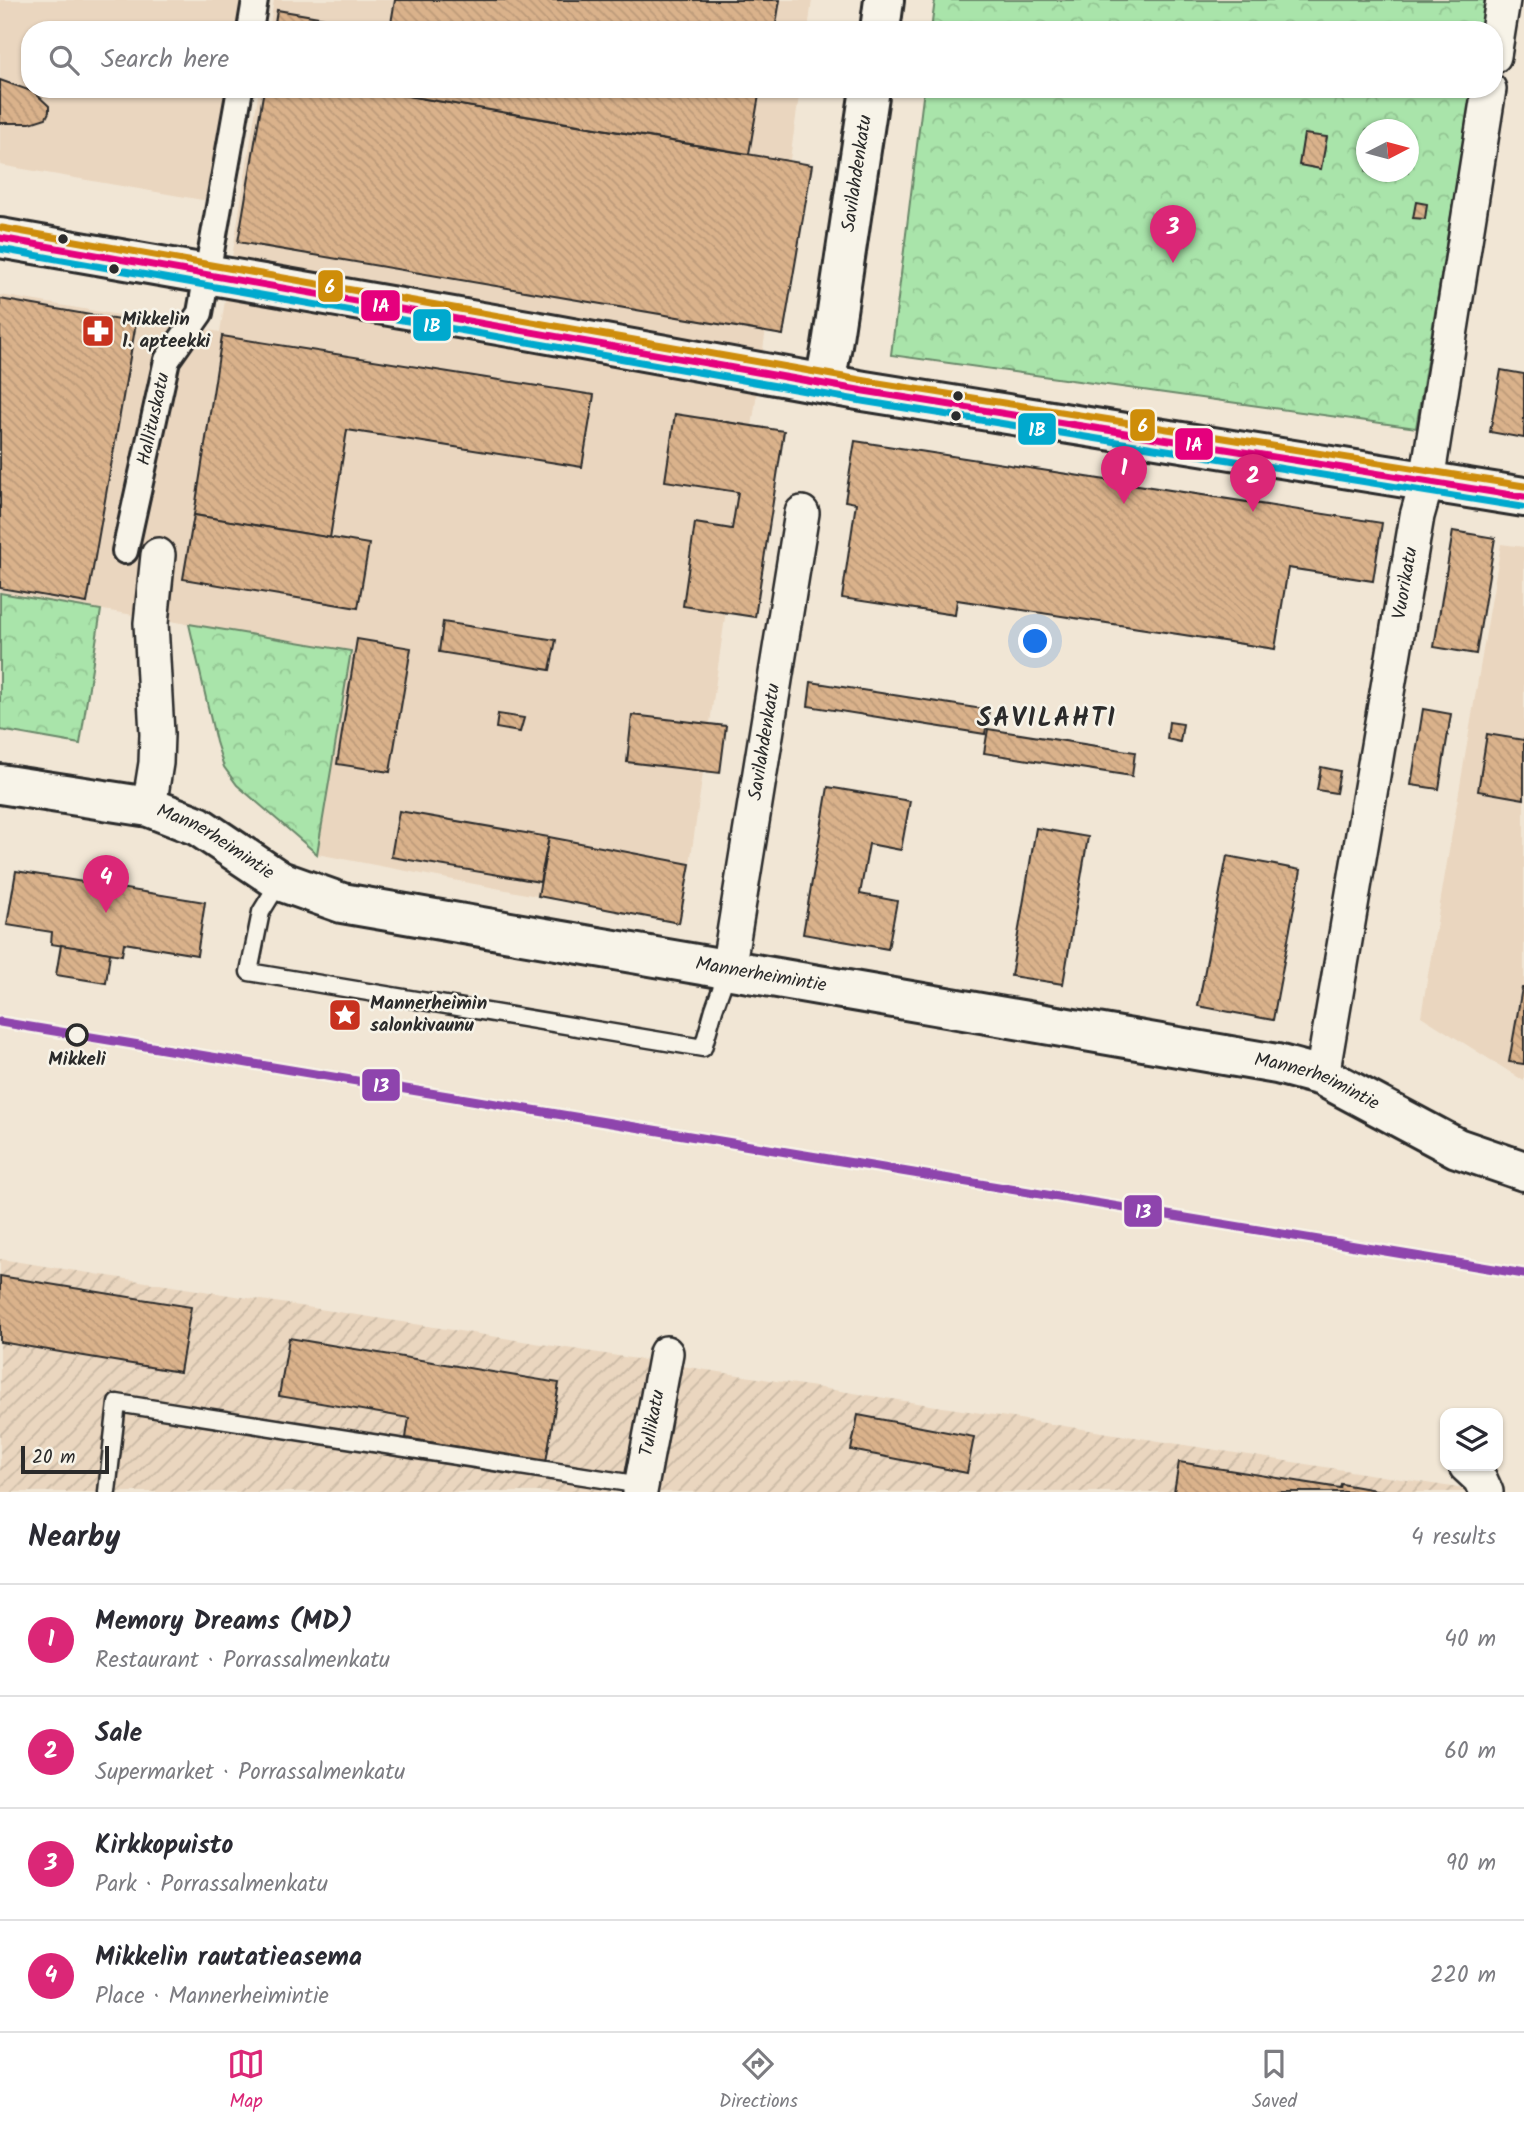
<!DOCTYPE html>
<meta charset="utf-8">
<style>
body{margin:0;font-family:Kalam,sans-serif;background:#f2f2f3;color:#2b2b33}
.controls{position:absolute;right:21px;bottom:21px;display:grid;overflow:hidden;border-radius:14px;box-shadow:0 2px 5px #0004}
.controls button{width:63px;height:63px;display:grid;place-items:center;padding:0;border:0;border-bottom:2px solid #e1e1e2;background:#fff;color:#2b2b33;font:35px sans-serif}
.compass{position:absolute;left:1356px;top:119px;width:63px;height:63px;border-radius:50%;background:#fff;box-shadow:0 2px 5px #0004;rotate:84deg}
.scale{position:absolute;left:21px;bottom:18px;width:88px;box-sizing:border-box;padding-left:7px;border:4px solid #2b2b2b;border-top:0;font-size:19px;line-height:24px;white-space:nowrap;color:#2b2b2b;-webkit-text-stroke:5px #f7f3e8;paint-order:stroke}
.you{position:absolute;left:1036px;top:642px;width:24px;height:24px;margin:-18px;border:5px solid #fff;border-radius:50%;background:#1a73e8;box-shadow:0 0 0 10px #1a73e833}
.badge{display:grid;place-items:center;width:46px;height:46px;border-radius:50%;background:#db2777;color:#fff;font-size:23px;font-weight:700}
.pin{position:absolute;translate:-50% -58px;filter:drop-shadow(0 2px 4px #0008)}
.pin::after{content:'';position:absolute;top:37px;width:24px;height:21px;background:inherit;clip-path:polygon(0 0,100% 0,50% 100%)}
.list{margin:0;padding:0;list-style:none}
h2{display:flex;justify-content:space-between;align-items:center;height:91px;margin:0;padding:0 28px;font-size:30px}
h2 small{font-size:23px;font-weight:400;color:#7c7c81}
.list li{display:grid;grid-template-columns:46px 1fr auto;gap:21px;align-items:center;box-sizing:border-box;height:112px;padding:0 28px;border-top:2px solid #e1e1e2}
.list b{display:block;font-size:26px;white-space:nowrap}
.list p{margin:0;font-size:23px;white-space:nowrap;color:#7c7c81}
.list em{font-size:23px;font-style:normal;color:#7c7c81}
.icon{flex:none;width:38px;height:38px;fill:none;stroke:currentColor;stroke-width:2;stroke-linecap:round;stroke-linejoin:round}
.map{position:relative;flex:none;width:1524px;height:1492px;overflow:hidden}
.search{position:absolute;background:#fff;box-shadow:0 2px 5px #0004;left:21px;right:21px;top:21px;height:77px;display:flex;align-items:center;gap:18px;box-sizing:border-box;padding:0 24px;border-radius:28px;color:#7c7c81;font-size:26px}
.sheet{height:539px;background:#fff}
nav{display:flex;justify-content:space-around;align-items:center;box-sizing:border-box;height:98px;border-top:2px solid #e1e1e2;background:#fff;font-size:19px;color:#7c7c81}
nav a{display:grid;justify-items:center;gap:4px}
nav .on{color:#db2777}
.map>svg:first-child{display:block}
.built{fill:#ead6bf}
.industrial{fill:url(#industrial-furrows)}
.park{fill:url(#park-crowns);stroke:#6a886a;stroke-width:2;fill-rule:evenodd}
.building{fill:url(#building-back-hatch);stroke:#2b2b2b;stroke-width:2}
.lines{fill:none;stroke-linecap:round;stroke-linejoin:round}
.service-casing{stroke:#2b2b2b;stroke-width:21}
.pedestrian-casing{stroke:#2b2b2b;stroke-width:30}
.minor-casing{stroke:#2b2b2b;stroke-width:38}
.tertiary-casing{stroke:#2b2b2b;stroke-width:44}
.secondary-casing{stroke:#2b2b2b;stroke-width:44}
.service{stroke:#f7f3e8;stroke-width:16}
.pedestrian{stroke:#f7f3e8;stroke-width:24}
.minor{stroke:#f7f3e8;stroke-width:33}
.tertiary{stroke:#f7f3e8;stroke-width:38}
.secondary{stroke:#f7f3e8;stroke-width:38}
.bus-1-casing{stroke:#f7f3e8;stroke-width:12}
.bus-2-casing{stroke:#f7f3e8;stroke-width:12}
.bus-3-casing{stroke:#f7f3e8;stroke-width:12}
.bus-1{stroke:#e5007d;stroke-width:7}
.bus-2{stroke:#00a9ce;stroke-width:7}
.bus-3{stroke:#ce8d09;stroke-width:7}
.rail-1-casing{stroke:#f7f3e8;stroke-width:14}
.rail-1{stroke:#8e44ad;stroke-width:9}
.bus-dot{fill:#2b2b2b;stroke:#f7f3e8;stroke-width:2.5}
.stop-dot{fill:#f7f3e8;stroke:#2b2b2b;stroke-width:3.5}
.labels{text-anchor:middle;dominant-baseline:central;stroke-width:5;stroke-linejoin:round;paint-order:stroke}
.street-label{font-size:19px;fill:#2b2b2b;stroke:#f7f3e8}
.poi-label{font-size:19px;font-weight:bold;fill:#2b2b2b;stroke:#f7f3e8;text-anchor:start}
.stop-label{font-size:19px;font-weight:bold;fill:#2b2b2b;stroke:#f7f3e8}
.district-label{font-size:26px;font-weight:bold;letter-spacing:2px;fill:#2b2b2b;stroke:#f7f3e8}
.line-badge{stroke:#f7f3e8;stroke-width:2.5}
.badge-label{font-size:19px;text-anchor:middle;font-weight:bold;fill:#fff}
</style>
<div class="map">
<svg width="1524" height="1492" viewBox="0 0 1524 1492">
<defs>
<pattern id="industrial-furrows" width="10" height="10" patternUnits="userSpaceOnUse" patternTransform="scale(1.75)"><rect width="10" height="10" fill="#ead6bf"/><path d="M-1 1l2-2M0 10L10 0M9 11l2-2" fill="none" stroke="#c9b8a4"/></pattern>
<pattern id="park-crowns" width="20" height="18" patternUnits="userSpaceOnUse" patternTransform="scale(1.75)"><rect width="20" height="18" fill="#a9e4aa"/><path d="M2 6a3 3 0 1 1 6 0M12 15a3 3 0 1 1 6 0" fill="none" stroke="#92c492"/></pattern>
<pattern id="building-back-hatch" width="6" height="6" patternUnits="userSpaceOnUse" patternTransform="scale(1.75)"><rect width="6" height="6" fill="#dab28b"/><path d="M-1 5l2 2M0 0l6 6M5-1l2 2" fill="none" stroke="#bb9978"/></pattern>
</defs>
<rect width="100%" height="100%" fill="#f1e6d5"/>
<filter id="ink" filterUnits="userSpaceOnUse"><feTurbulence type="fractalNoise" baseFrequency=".0143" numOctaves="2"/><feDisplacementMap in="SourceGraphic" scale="14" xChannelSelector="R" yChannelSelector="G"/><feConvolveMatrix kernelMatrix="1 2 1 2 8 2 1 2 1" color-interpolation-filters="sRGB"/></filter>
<g filter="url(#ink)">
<g class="built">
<path d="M0 0H255L250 30H30V89H240L220 203 0 165V123H30L46 118 49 112V106L34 92 0 80Z"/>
<path d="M274 0H812L808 30H269Z"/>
<path d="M259 89H800L690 864 679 923 317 854 351 651 0 593V295L220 332Z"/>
<path d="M1501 544 1524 547V1081L1421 1016Z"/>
</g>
<path class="industrial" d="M0 1259 1484 1492H0Z"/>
<g class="park">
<path d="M935 0H1487L1482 30H931Z"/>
<path d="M924 89H1472L1416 428 891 355ZM1366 130H1408V172H1366Z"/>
<path d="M0 593 101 610 80 744 0 730Z"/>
<path d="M189 624 351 651 317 854 237 785 224 767 216 742Z"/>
</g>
<g class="building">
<path d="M395 0H780L775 30H274L277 10 390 29Z"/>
<path d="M0 80 34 92 49 106V112L46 118 30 123H0Z"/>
<path d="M264 89H367L812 165 783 335 238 242Z"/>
<path d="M367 89H760L749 154Z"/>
<path d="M1304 134 1327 137 1321 169 1299 165Z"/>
<path d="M1416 202 1427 204 1425 219 1413 218Z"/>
<path d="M0 299 136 323 87 603 0 588Z"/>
<path d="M222 336 594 395 582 467 347 430 330 538 194 515Z"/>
<path d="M1501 370 1524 374V438L1490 432Z"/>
<path d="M675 414 784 431 755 617 683 606 695 523 732 529 738 492 665 481Z"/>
<path d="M855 441 1382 523 1373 581 1288 568 1275 649 957 600 955 615 842 598 856 503 845 501Z"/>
<path d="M194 515 369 544 358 608 183 579Z"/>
<path d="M1453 531 1495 538 1476 654 1434 647Z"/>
<path d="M443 622 556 640 550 670 439 652Z"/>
<path d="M357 639 411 648 390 772 337 764Z"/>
<path d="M811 682 989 710 985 734 808 706Z"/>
<path d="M1423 709 1451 714 1439 789 1411 785Z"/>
<path d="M498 714 524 718 520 732 496 728Z"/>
<path d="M632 715 726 726 720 773 627 762Z"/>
<path d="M1169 722 1183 724 1180 742 1167 739Z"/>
<path d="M988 729 1135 752 1132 776 984 753Z"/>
<path d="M1487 734 1524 740V799L1478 791Z"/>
<path d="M1321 767 1340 771 1336 793 1317 790Z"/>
<path d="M828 787 910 801 901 850 869 844 860 894 897 901 888 949 803 934Z"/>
<path d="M399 811 549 837 540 882 391 857Z"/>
<path d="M1036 828 1088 837 1063 984 1011 976Z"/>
<path d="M549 837 690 864 679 923 538 896Z"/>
<path d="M1227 856 1301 870 1273 1020 1198 1006Z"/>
<path d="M16 871 205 902 197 955 124 943 122 955 51 944 52 932 7 925Z"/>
<path d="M61 945 110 953 106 983 56 975Z"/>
<path d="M1522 988H1524V1064L1509 1062Z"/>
<path d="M0 1276 191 1307 180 1372 0 1342Z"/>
<path d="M289 1338 559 1383 546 1462 406 1438 409 1418 279 1396Z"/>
<path d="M858 1415 974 1437 967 1473 851 1450Z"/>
<path d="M1179 1462 1340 1488 1341 1484 1387 1492H1174Z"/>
</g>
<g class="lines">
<defs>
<g id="service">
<path d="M280 881 261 912 249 972 703 1048 714 1009 728 970"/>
<path d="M107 1492 117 1403 641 1485"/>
</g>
<g id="pedestrian">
<path d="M250 30 255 0"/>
<path id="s1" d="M125 551 167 360 200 313 240 89"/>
</g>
<g id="minor">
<path d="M1494 56 1503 0"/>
<path d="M149 807 156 763 157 734 151 623 158 555"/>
<path id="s2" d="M728 970 802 513"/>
<path id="s3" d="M1322 1076 1417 516 1427 481 1489 89"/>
<path d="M1466 1466 1480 1479 1486 1492"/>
<path id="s4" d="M640 1492 666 1353"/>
</g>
<g id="tertiary">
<path d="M0 238 533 331 864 391 1524 497"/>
<path id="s5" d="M0 784 149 807 198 826 280 881 342 903 1277 1064 1322 1076 1457 1148 1524 1171"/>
</g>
<g id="secondary">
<path d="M880 30 884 0"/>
<path id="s6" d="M825 383 832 345 870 89"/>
</g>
</defs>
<use href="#service" class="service-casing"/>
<use href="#pedestrian" class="pedestrian-casing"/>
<use href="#minor" class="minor-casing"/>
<use href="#tertiary" class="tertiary-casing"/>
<use href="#secondary" class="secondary-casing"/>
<use href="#service" class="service"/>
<use href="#pedestrian" class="pedestrian"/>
<use href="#minor" class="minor"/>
<use href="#tertiary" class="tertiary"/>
<use href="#secondary" class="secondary"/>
<defs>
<path id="bus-1" d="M0 238 864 391 1524 497"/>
<path id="bus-2" d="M0 249 862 401 1522 507"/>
<path id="bus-3" d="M2 228 866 381 1524 486"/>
</defs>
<use href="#bus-1" class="bus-1-casing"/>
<use href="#bus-2" class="bus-2-casing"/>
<use href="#bus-3" class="bus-3-casing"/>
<use href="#bus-1" class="bus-1"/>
<use href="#bus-2" class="bus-2"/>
<use href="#bus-3" class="bus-3"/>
<defs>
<path id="rail-1" d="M0 1022 1524 1274"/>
</defs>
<use href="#rail-1" class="rail-1-casing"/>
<use href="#rail-1" class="rail-1"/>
</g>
</g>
<defs>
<symbol id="pharmacy-square" viewBox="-11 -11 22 22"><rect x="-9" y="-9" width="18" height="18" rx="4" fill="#c8321e" stroke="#f7f3e8"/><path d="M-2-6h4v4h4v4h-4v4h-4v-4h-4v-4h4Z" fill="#fff"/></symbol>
<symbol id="sight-square" viewBox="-11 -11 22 22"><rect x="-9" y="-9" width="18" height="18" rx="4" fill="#c8321e" stroke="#f7f3e8"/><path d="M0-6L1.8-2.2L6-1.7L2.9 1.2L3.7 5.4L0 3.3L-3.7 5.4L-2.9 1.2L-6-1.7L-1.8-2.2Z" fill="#fff"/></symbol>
</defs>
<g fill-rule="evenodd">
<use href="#pharmacy-square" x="79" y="312" width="38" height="38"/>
<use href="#sight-square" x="326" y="996" width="38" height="38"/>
</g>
<g class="bus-dot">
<circle cx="63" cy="239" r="6"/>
<circle cx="114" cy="269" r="6"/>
<circle cx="958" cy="396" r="6"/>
<circle cx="956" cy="416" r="6"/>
</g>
<circle class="stop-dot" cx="77" cy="1035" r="10"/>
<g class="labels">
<g class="street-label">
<text stroke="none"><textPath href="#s6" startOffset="212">Savilahdenkatu</textPath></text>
<text stroke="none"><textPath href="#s1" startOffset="135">Hallituskatu</textPath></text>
<text stroke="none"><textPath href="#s3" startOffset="500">Vuorikatu</textPath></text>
<text stroke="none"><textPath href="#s2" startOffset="231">Savilahdenkatu</textPath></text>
<text stroke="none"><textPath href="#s5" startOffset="226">Mannerheimintie</textPath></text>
<text stroke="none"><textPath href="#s5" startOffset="793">Mannerheimintie</textPath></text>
<text stroke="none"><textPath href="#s5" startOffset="1360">Mannerheimintie</textPath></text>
<text stroke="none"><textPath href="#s4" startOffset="70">Tullikatu</textPath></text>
</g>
<g class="poi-label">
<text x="122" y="320">Mikkelin<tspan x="122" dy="22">1. apteekki</tspan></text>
<text x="370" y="1004">Mannerheimin<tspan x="370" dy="22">salonkivaunu</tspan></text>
</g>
<g class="stop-label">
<text x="77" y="1060">Mikkeli</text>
</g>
<g class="district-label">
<text x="1047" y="719">SAVILAHTI</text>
</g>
</g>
<g class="line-badge">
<rect x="317" y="269" width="27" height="34" rx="7" fill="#ce8d09"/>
<rect x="360" y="289" width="41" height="33" rx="7" fill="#e5007d"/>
<rect x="412" y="308" width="40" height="34" rx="7" fill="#00a9ce"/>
<rect x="1129" y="408" width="27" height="34" rx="7" fill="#ce8d09"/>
<rect x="1017" y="412" width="40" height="34" rx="7" fill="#00a9ce"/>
<rect x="1174" y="427" width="40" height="34" rx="7" fill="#e5007d"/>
<rect x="361" y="1068" width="40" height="34" rx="7" fill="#8e44ad"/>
<rect x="1123" y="1194" width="40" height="34" rx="7" fill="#8e44ad"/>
</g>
<g class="badge-label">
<text x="330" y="293">6</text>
<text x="381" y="312">1A</text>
<text x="432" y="332">1B</text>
<text x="1143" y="432">6</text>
<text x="1037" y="436">1B</text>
<text x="1194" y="451">1A</text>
<text x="381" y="1092">13</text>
<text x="1143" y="1218">13</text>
</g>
</svg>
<div class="controls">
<button><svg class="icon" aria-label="layers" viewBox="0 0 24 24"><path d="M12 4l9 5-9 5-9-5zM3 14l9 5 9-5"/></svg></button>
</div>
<svg class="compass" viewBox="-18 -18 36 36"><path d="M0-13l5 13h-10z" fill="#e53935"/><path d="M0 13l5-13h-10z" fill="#7c7c81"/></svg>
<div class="scale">20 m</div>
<div class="you"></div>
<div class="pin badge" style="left:1124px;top:504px">1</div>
<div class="pin badge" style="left:1253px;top:512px">2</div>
<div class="pin badge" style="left:1173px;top:263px">3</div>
<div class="pin badge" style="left:106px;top:913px">4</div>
<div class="search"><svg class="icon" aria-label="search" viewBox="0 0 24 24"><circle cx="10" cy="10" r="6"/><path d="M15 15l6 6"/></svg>Search here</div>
</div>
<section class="sheet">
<h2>Nearby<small>4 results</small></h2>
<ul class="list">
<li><span class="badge">1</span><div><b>Memory Dreams (MD)</b><p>Restaurant · Porrassalmenkatu</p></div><em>40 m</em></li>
<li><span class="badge">2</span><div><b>Sale</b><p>Supermarket · Porrassalmenkatu</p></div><em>60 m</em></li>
<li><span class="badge">3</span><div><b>Kirkkopuisto</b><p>Park · Porrassalmenkatu</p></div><em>90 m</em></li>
<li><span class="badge">4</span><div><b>Mikkelin rautatieasema</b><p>Place · Mannerheimintie</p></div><em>220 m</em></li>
</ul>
</section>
<nav>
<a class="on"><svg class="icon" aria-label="map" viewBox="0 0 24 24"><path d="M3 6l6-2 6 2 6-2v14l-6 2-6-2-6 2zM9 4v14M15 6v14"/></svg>Map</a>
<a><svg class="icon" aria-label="directions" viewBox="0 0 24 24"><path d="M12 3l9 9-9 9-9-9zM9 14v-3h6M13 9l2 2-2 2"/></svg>Directions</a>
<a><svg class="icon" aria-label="saved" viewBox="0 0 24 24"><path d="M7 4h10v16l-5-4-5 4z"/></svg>Saved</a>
</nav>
